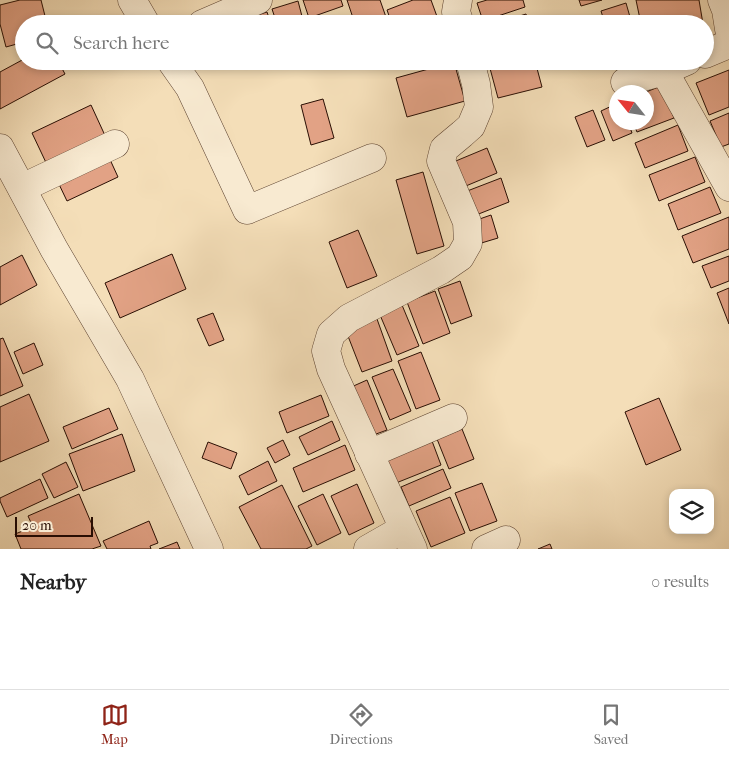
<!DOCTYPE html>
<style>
body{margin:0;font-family:"IM FELL French Canon",serif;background:#f2f2f2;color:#222}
.controls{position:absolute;right:15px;bottom:15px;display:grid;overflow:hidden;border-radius:10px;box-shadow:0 2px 8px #0003}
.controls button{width:45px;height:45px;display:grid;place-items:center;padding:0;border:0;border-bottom:1px solid #e0e0e0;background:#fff;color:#222;font:25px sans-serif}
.compass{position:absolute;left:609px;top:85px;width:45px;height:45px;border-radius:50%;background:#fff;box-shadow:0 2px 8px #0003;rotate:300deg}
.scale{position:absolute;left:15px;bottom:12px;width:78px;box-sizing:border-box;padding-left:5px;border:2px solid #290e03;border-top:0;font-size:14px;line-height:18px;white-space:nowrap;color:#290e03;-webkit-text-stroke:4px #f8ead1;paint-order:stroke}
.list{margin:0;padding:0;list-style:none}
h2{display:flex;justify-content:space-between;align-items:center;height:65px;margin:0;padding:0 20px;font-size:21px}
h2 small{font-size:16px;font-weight:400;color:#767676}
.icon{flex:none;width:28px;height:28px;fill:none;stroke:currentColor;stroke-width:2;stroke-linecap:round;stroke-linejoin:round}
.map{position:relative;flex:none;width:729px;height:549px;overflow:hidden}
.search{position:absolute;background:#fff;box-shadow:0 2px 8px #0003;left:15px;right:15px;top:15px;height:55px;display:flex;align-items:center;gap:12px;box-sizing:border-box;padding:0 18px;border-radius:28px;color:#767676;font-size:19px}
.sheet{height:140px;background:#fff}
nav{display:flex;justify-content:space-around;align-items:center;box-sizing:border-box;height:70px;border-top:1px solid #e0e0e0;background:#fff;font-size:14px;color:#767676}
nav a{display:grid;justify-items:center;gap:2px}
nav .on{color:#8f2418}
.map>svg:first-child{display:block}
.building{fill:#e2a285;stroke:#290e03}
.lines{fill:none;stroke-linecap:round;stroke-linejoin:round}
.minor-casing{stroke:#5c4230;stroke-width:29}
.minor{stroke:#f8ead1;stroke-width:28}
</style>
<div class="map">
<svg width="729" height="549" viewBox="0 0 729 549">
<rect width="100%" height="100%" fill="#f4deb8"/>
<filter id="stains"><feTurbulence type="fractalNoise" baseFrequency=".004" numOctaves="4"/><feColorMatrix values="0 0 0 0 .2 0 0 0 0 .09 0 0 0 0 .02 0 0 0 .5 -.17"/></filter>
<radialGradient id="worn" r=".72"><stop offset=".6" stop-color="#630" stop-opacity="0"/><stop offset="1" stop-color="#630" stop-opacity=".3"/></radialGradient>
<g class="building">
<path d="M20 0H41L47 24H24V42L6 47 0 24V5Z"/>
<path d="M303 0H341L343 6 309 18Z"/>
<path d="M347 0H380L387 20 376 24H355Z"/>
<path d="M413 0H431L439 22 434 24H392L387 10Z"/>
<path d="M487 0H523L525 7 483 21 477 3Z"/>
<path d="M579 0H602L581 6Z"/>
<path d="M636 0H699L703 24H641Z"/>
<path d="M298 1 304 24H277L272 9Z"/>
<path d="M626 3 632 24H605L601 11Z"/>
<path d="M267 12 271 24H242L241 20Z"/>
<path d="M526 14 529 24H494Z"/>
<path d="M24 59V61H58L65 74 0 109V72Z"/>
<path d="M310 61H324L311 65Z"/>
<path d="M395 61H428L396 69Z"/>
<path d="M488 61H535L542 87 498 98Z"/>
<path d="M454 62 465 101 407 117 396 78Z"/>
<path d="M729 70V107L709 115 696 83Z"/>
<path d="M661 86 674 118 637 132 633 122H646V92Z"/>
<path d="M323 99 334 138 311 145 301 105Z"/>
<path d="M616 104V122H628L632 133 613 141 601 111Z"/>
<path d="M91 105 108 142 50 171 32 133Z"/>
<path d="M593 110 605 140 587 147 575 117Z"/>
<path d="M729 113V144L721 147 710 121Z"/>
<path d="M678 125 688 151 645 168 635 143Z"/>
<path d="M487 148 497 173 461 188 451 163Z"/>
<path d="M107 153 118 177 67 201 56 178Z"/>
<path d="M695 157 705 182 659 201 649 175Z"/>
<path d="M423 172 444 246 417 254 396 180Z"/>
<path d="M501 178 509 202 471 217 462 193Z"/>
<path d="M710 187 721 213 678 230 668 204Z"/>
<path d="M491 215 498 238 478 244 471 222Z"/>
<path d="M729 217V249L693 263 682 236Z"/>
<path d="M358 230 377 276 347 288 329 242Z"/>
<path d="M172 254 186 289 120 318 105 283Z"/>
<path d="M22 255 37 285 0 305V267Z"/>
<path d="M729 256V281L711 288 702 266Z"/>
<path d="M460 281 472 316 451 324 438 289Z"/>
<path d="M729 288V324L717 293Z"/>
<path d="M435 291 450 333 423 344 407 302Z"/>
<path d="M402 305 419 346 397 355 380 315Z"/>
<path d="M213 313 224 340 209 346 197 319Z"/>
<path d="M377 319 392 361 362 372 346 331Z"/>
<path d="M3 338 23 386 0 396V339Z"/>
<path d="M34 343 43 365 23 374 14 352Z"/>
<path d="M421 352 440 400 416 409 398 361Z"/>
<path d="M393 369 411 411 390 420 372 377Z"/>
<path d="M367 380 387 430 368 437 349 388Z"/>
<path d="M29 394 49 441 0 462V407Z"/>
<path d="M321 395 329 416 287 433 279 412Z"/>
<path d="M659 398 681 450 646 465 625 412Z"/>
<path d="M109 408 118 429 72 449 63 427Z"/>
<path d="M332 421 340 440 308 455 299 437Z"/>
<path d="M462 429 474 459 449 469 437 439Z"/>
<path d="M122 434 135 471 83 491 69 454Z"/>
<path d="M283 440 290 455 275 463 267 448Z"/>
<path d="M432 441 441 465 396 483 386 460Z"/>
<path d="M208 442 237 453 231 469 202 458Z"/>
<path d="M345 445 355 470 303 492 293 468Z"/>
<path d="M268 461 277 481 248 495 239 476Z"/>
<path d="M66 462 78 487 54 498 42 474Z"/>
<path d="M443 469 451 488 409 506 401 487Z"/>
<path d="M40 479 48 498 7 517 0 501V498Z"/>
<path d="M482 483 497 521 470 531 455 493Z"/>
<path d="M357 484 374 523 349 535 331 496Z"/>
<path d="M282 485 312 546 306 549H261L239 507Z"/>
<path d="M79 494 101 546 92 549H21L15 534 33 527 28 516Z"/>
<path d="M323 494 341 533 317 545 298 506Z"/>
<path d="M450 497 465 533 431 547 416 511Z"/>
<path d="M149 521 158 543 150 546 151 549H107L103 541Z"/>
<path d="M177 542 180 549H159Z"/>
<path d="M550 544 552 549H538Z"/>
</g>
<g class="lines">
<defs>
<g id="minor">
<path d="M132 0 146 24"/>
<path d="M458 0 456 12 460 24"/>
<path d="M722 0 726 10 729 29"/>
<path d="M202 24 258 0"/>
<path d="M705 54 729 44"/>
<path d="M171 61 190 88 247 210 372 158"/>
<path d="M664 71 729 187"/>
<path d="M625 82 664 71 687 61"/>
<path d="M0 148 54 249 130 379 209 549"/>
<path d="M22 188 115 144"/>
<path d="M369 454 453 418"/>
<path d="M368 549 403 529"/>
<path d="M413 549 331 369 326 351 331 334 349 318 441 270 460 257 468 243 467 222 441 161 444 149 462 134 471 126 479 107 476 84 470 61"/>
<path d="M486 549 506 540"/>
</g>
</defs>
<use href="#minor" class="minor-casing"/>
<use href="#minor" class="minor"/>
</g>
<rect width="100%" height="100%" filter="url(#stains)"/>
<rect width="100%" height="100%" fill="url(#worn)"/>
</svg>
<div class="controls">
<button><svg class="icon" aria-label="layers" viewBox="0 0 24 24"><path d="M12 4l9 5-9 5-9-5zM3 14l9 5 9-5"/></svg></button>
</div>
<svg class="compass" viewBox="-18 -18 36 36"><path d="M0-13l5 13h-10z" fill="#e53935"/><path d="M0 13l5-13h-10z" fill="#767676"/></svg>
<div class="scale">20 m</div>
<div class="search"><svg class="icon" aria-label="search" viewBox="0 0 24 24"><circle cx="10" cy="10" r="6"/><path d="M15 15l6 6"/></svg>Search here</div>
</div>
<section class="sheet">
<h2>Nearby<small>0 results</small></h2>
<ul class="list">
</ul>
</section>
<nav>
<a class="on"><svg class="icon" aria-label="map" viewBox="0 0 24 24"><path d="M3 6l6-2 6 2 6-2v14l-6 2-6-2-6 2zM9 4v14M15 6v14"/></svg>Map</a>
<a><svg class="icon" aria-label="directions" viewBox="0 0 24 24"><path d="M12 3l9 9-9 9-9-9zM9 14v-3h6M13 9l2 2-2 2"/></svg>Directions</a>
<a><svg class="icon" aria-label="saved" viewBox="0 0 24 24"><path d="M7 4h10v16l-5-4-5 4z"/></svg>Saved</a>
</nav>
